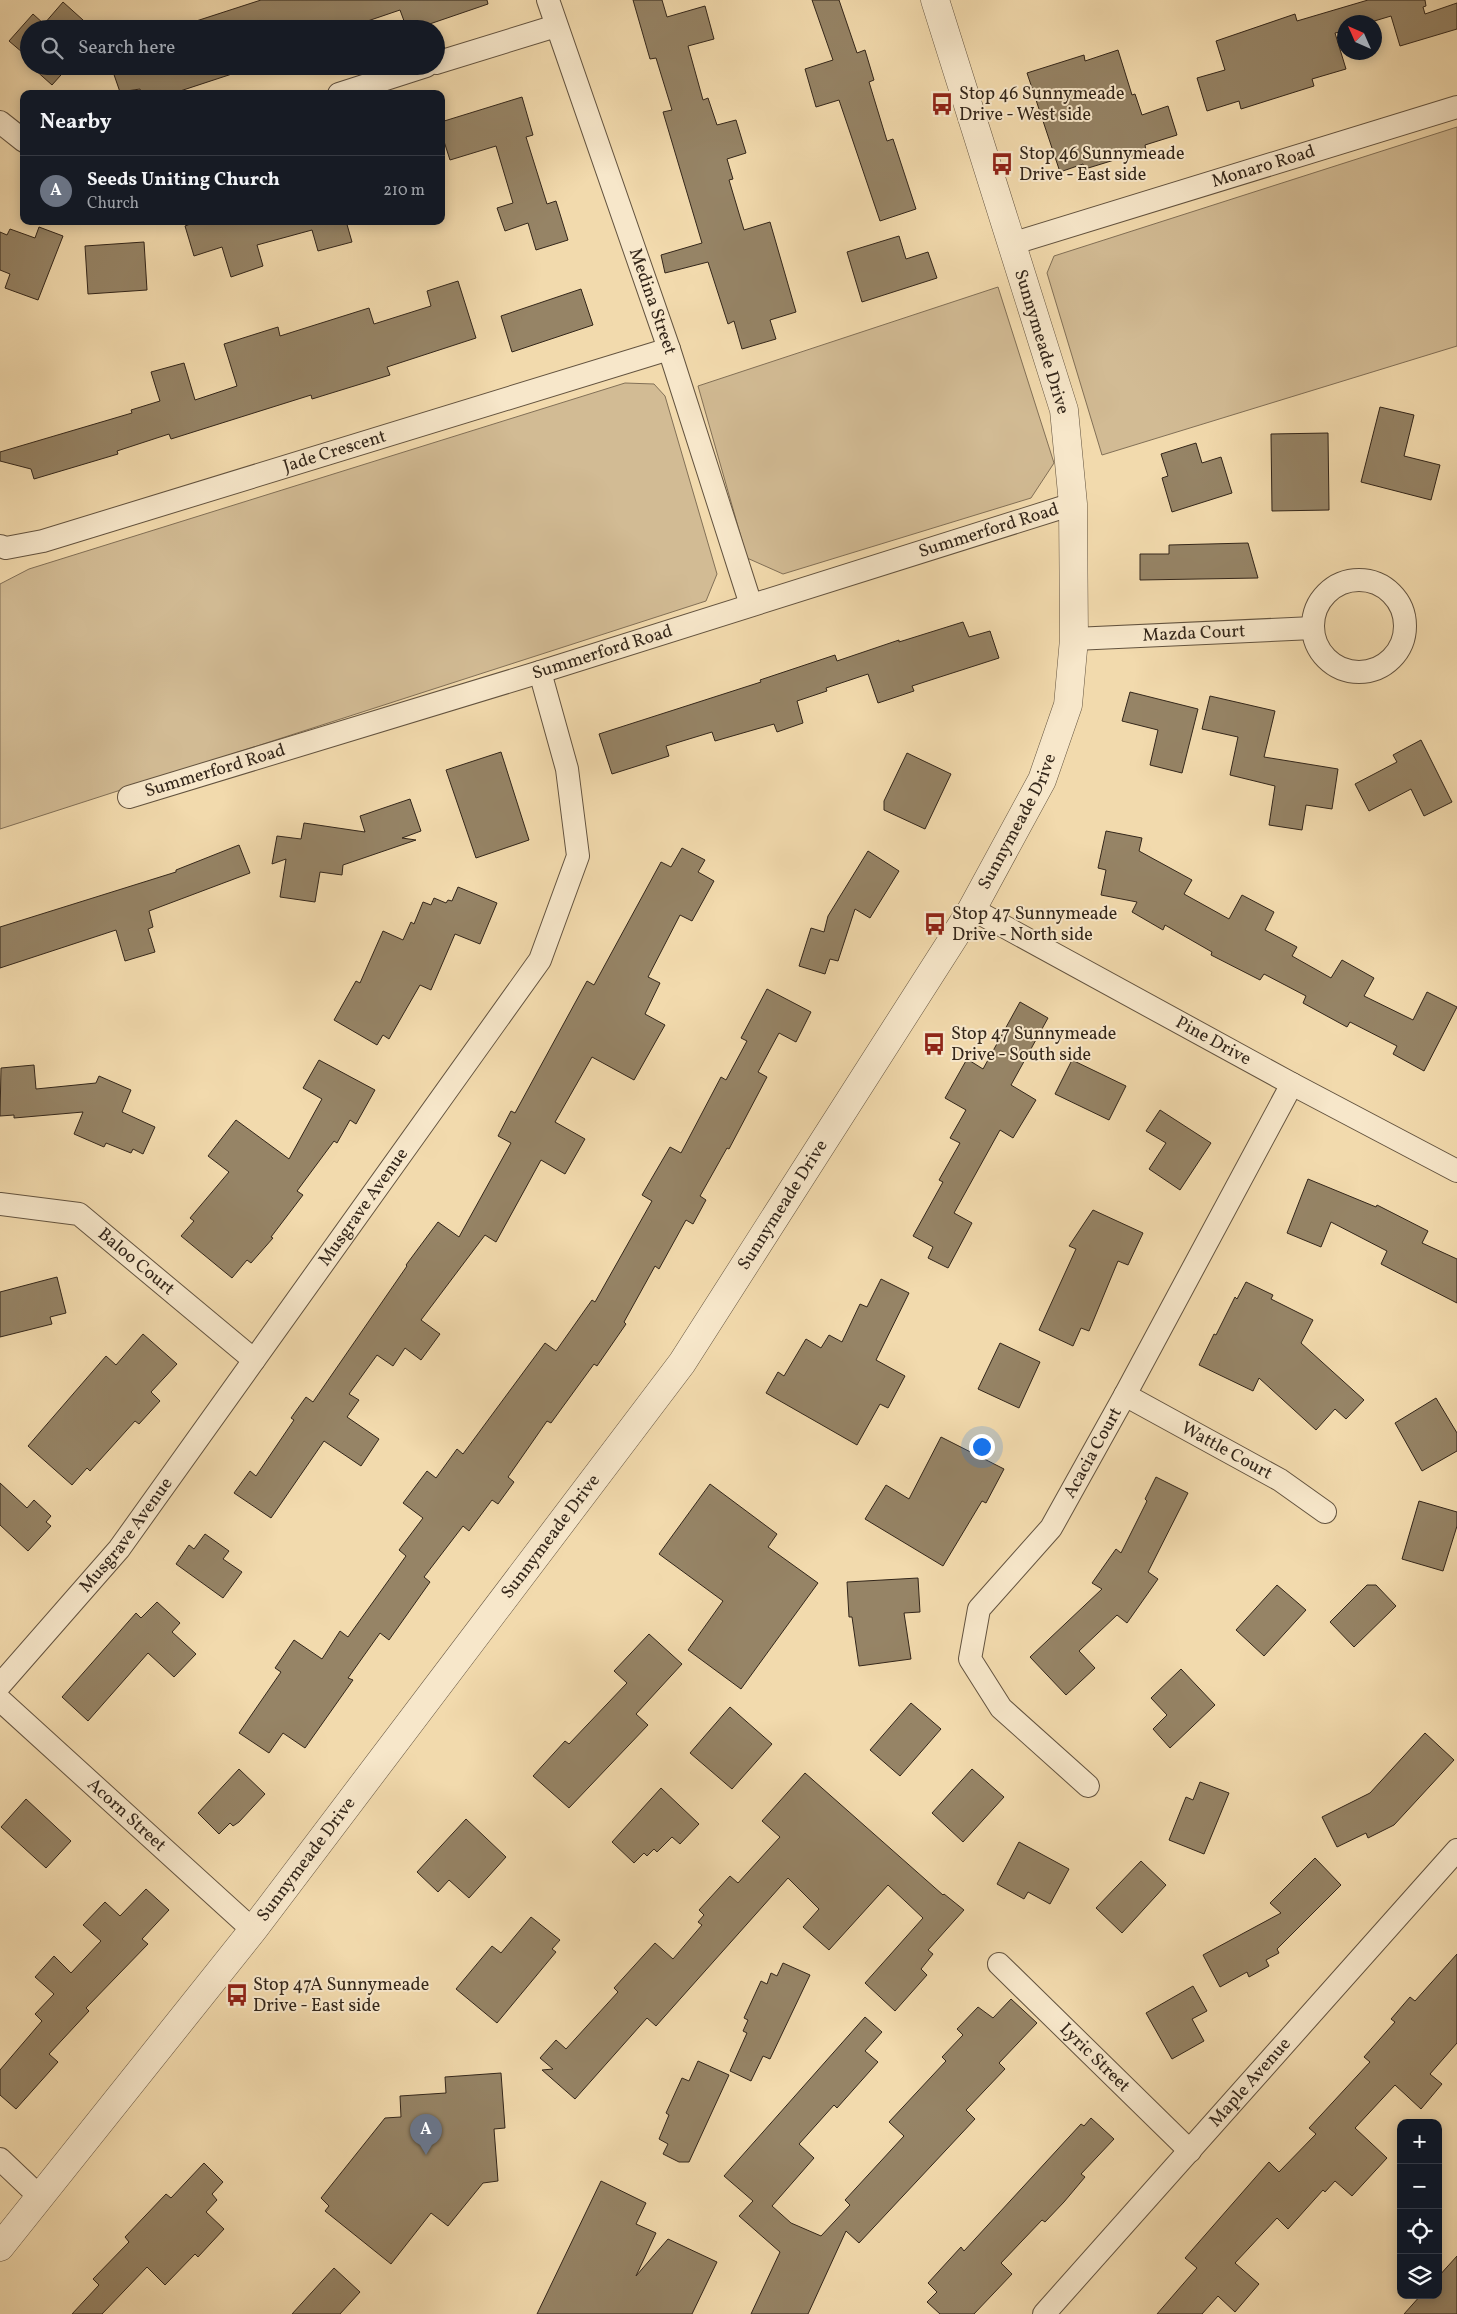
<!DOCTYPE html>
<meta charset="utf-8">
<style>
body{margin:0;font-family:Vollkorn,serif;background:#242831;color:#f1f3f6}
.controls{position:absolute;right:15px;bottom:15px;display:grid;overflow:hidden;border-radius:10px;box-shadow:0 2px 12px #0003}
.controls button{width:45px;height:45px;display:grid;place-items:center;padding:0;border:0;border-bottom:1px solid #363941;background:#171b24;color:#f1f3f6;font:25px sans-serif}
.compass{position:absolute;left:1337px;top:15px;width:45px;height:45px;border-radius:50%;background:#171b24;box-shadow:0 2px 12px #0003;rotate:315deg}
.you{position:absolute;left:981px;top:1446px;width:18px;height:18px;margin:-12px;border:4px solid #fff;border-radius:50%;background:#1a73e8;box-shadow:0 0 0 8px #1a73e833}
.badge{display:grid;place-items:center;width:32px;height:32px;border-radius:50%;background:#b45309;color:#fff;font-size:16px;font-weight:700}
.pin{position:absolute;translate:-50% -41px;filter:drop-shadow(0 1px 2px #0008)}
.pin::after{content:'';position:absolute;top:26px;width:18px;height:15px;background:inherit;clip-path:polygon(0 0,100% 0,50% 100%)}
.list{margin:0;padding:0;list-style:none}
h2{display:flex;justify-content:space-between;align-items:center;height:65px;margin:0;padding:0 20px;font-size:21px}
h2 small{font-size:16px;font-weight:400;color:#9ea1a6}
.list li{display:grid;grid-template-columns:32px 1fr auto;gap:15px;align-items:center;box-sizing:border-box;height:70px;padding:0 20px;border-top:1px solid #363941}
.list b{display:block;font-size:19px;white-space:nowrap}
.list p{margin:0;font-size:16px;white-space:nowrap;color:#9ea1a6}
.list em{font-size:16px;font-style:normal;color:#9ea1a6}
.icon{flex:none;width:28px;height:28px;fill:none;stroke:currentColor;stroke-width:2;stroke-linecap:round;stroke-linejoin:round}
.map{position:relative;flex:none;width:1457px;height:2314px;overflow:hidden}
.search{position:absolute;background:#171b24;box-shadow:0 2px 12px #0003;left:20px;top:20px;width:425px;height:55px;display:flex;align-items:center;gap:12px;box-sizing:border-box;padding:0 18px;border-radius:28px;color:#9ea1a6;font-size:19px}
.panel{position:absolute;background:#171b24;box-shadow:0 2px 12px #0003;left:20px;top:90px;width:425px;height:135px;border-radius:10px}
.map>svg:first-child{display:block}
.green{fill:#d2bb94;stroke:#827057}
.building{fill:#968466;stroke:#33261a}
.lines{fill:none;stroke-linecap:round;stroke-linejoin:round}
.minor-casing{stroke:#63533f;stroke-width:24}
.tertiary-casing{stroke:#63533f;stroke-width:29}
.minor{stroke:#f7e7ca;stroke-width:22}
.tertiary{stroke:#f7e7ca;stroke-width:28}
.labels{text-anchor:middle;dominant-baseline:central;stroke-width:4;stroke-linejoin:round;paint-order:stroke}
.poi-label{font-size:18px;fill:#33261a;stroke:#f7e7ca;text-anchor:start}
.street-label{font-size:18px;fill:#33261a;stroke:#f7e7ca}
</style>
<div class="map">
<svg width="1457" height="2314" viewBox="0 0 1457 2314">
<rect width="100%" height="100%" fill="#f2daad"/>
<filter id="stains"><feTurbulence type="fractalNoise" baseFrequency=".004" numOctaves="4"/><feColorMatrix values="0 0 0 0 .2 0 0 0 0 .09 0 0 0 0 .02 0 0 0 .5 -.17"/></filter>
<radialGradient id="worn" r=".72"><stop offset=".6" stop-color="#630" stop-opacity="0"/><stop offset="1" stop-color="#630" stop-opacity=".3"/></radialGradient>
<g class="green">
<path d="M1457 127V346L1102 455 1047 273 1054 256Z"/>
<path d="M998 287 1054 463 1031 498 783 574 747 558 698 386Z"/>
<path d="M625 383 654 384 665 396 717 574 706 601 0 829V584L29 569Z"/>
</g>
<g class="building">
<path d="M261 0H487L488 4 415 29H407L400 10 344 29H188L187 24Z"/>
<path d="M633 0H662L667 17 705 6 714 39 688 46 703 100 708 98 717 125 736 120 746 153 727 159 733 179 729 180 744 230 770 222 796 312 770 320 776 339 742 349 734 321 728 324 708 262 665 273 661 255 702 243 663 112 672 110 656 58 650 59Z"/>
<path d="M812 0H839L857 53 865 50 874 80 869 82 887 141 893 139 916 209 880 221 839 100 816 107 805 69 833 60Z"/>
<path d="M1368 0H1425L1426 6 1423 7 1425 14 1457 3V29L1400 46 1391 16 1371 22H1344V31L1335 33 1346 69 1312 79 1314 86 1241 109 1239 101 1207 111 1197 78 1225 70 1216 41 1295 14 1297 21Z"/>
<path d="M63 2 93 29H29V58L9 41 33 14 44 24Z"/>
<path d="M1118 50 1132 95 1135 94 1142 115 1168 106 1177 135 1145 145 1146 151 1124 159V157L1085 169 1083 164 1060 172 1027 73 1084 55 1085 61Z"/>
<path d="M34 66H69L52 85 33 68Z"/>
<path d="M111 66H241V71L171 94H141L140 89 120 92Z"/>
<path d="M522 97 533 135 526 137 547 204 556 201 568 240 536 250 528 223 505 231 497 208 513 203 496 146 450 160 441 132V122Z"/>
<path d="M198 221H346L352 242 318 251 312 230 257 245 263 266 231 277 222 247 194 256 185 226Z"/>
<path d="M39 227 63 236 38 300 5 288 10 274 0 270V232L7 235 10 229 35 238Z"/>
<path d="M899 236 906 259 928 252 937 278 862 302 847 252Z"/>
<path d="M144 242 147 290 88 294 85 246Z"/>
<path d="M458 281 476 338 387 367 390 375 312 399 311 395 171 439 169 434 117 451 118 454 34 479 31 469 0 461V452L132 413 131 410 160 401 151 372 184 363 195 400 237 386 224 344 278 327 280 336 369 308 374 324 431 306 427 291Z"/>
<path d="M581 289 593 325 512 352 501 316Z"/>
<path d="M1380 407 1414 415 1404 456 1440 465 1431 500 1361 482Z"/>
<path d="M1328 433 1329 510 1272 511 1271 434Z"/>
<path d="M1196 443 1202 463 1221 457 1232 493 1172 512 1162 478 1168 476 1161 454Z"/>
<path d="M1248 543 1258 578 1140 580V554H1169V545Z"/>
<path d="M963 622 969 637 990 631 999 658 912 686 914 691 878 703 868 674 826 688 827 691 797 701 803 723 777 732 774 724 715 741 712 732 666 746 669 756 612 774 599 734 761 682 760 680 835 655 837 661 899 640V642Z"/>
<path d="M1130 692 1198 709 1182 773 1150 765 1158 730 1122 721Z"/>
<path d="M1210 696 1275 711 1264 757 1338 769 1332 809 1306 805 1302 830 1269 825 1275 786 1230 775 1238 737 1202 729Z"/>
<path d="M1421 740 1452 802 1424 816 1411 789 1369 811 1355 784 1397 762 1393 755Z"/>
<path d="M501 752 529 840 476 858 446 770Z"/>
<path d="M907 753 951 774 925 829 884 810V801Z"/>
<path d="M410 799 421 831 402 838 416 840 343 865 342 875 320 872 315 902 280 897 286 859 272 864 277 836 301 839 304 823 365 832 360 816Z"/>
<path d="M1106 831 1142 838 1139 851 1192 880 1184 894 1229 919 1242 895 1274 912 1265 930 1297 947 1292 956 1331 978 1342 960 1374 978 1364 996 1413 1020 1427 992 1457 1007 1424 1071 1393 1054 1397 1046 1350 1022 1347 1027 1303 1003 1306 996 1264 974 1260 980 1211 955 1212 952 1165 925 1163 930 1132 912 1137 902 1101 895 1106 870 1098 868Z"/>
<path d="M239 845 250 873 149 911 153 927 148 929 155 952 125 961 116 930 0 968V927L176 872V870Z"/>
<path d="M682 848 705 860 698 872 714 881 692 921 680 915 648 977 660 983 645 1014 665 1025 634 1080 592 1057 555 1122 585 1139 565 1174 541 1160 496 1242 485 1235 421 1320 440 1334 421 1360 405 1348 393 1366 377 1355 349 1394 359 1400 347 1417 379 1439 361 1466 324 1441 271 1518 234 1493 250 1471 256 1476 294 1420 291 1418 306 1397 313 1402 407 1266 406 1265 438 1222 459 1237 511 1143 498 1136 511 1111 515 1113 587 981 594 985 661 862 671 867Z"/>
<path d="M868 851 899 871 870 918 855 909 838 961 830 959 825 974 799 966 811 928 824 932 828 916Z"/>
<path d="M458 887 497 903 480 944 455 934 431 990 420 985 389 1039 383 1035 377 1045 334 1020 356 981 360 983 383 931 403 940 411 922 414 924 423 902 431 905 434 898 446 903 448 900 452 901Z"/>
<path d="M767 989 811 1012 796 1042 779 1033 758 1072 767 1077 729 1149 727 1148 700 1196 706 1200 693 1224 686 1220 659 1269 655 1266 624 1322 626 1324 597 1366 594 1364 551 1423 547 1421 508 1477 514 1482 498 1504 492 1500 469 1531 463 1526 424 1577 430 1582 389 1640 380 1633 348 1678 353 1680 305 1748 283 1733 269 1753 239 1733 281 1672 275 1668 294 1640 322 1659 340 1631 348 1637 406 1556 399 1550 423 1518 403 1503 427 1471 436 1478 457 1449 463 1454 545 1343 556 1351 592 1300 595 1302 652 1201 642 1195 670 1147 681 1153 721 1077 726 1080 747 1041 741 1038Z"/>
<path d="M1020 1002 1048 1018 1011 1085 1036 1100 1013 1138 1000 1130 954 1213 972 1223 948 1268 928 1258 933 1247 913 1236 943 1182 939 1180 960 1143 950 1138 966 1110 945 1098 967 1059 983 1069Z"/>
<path d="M319 1060 375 1090 356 1124 350 1120 337 1143 334 1141 297 1191 303 1195 271 1237 273 1238 251 1263 247 1260 232 1278 181 1236 194 1221 190 1218 229 1172 208 1156 236 1120 289 1159 322 1099 303 1088Z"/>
<path d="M1072 1060 1126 1086 1109 1120 1055 1094Z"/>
<path d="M34 1065 36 1089 96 1083 99 1076 131 1090 122 1112 155 1127 143 1154 133 1149 131 1153 106 1143 104 1147 74 1134 83 1112 14 1118V1115L0 1116 1 1068Z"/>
<path d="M1160 1110 1211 1143 1180 1190 1149 1169 1166 1143 1146 1131Z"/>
<path d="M1308 1179 1376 1207 1377 1205 1428 1231 1422 1243 1457 1259V1303L1381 1264 1387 1251 1331 1222 1321 1247 1287 1233Z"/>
<path d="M1093 1210 1143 1233 1128 1265 1118 1261 1089 1331 1081 1328 1073 1346 1039 1330 1076 1249 1069 1246Z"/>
<path d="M57 1277 66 1313 50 1317 52 1324 0 1337V1292Z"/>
<path d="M881 1279 909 1293 876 1360 905 1376 888 1408 880 1404 857 1445 766 1393 778 1372 784 1376 806 1339 821 1348 829 1335 842 1342 860 1304 867 1307Z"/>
<path d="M1246 1282 1273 1295 1271 1299 1313 1320 1301 1343 1364 1400 1346 1419 1335 1409 1316 1430 1259 1378 1253 1391 1199 1365 1214 1334 1216 1335 1235 1297 1237 1299Z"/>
<path d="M143 1334 177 1364 151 1392 160 1401 139 1424 135 1421 90 1471 87 1468 72 1485 28 1446 106 1356 116 1365Z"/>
<path d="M1000 1343 1040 1362 1019 1408 978 1389Z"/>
<path d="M1436 1398 1457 1433V1451L1422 1471 1395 1423Z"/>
<path d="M941 1437 1004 1469 986 1503 982 1501 943 1566 865 1519 886 1485 909 1499Z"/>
<path d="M1156 1477 1188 1493 1148 1572 1158 1579 1127 1623 1117 1615 1079 1651 1095 1668 1066 1695 1030 1657 1102 1589 1092 1583 1116 1549 1121 1553 1147 1501 1145 1499Z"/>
<path d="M0 1483 27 1508 34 1500 51 1516 46 1522 51 1526 28 1551 0 1525Z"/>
<path d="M710 1484 777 1534 768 1547 818 1583 741 1689 688 1650 723 1601 659 1554Z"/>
<path d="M1419 1501 1457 1512V1526L1443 1571 1402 1559Z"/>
<path d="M205 1534 229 1551 223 1559 242 1572 223 1598 176 1564 189 1545 194 1549Z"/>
<path d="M918 1578 920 1612 904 1613 911 1659 859 1666 852 1617H849L847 1582Z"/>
<path d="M1277 1585 1306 1610 1264 1656 1236 1630Z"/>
<path d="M1367 1585H1376L1396 1606 1354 1647 1330 1622Z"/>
<path d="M157 1602 180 1623 172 1632 196 1654 174 1677 148 1653 88 1721 62 1697 136 1613 141 1618Z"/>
<path d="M649 1634 682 1664 636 1714 648 1725 569 1808 533 1776 565 1741 569 1744 627 1683 614 1671Z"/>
<path d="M1181 1669 1215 1705 1170 1748 1153 1729 1167 1715 1151 1698Z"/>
<path d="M911 1703 941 1729 900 1776 870 1750Z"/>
<path d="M730 1707 772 1744 732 1789 690 1753Z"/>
<path d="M1425 1733 1454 1760 1394 1825 1368 1838 1366 1833 1337 1847 1322 1817 1370 1793Z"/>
<path d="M239 1769 265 1794 239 1822 233 1826 230 1823 219 1834 198 1813Z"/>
<path d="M972 1769 1004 1797 963 1842 932 1813Z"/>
<path d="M805 1773 943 1895 944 1894 964 1910 928 1950 933 1954 921 1969 927 1975 895 2011 865 1983 923 1918 888 1885 829 1950 803 1927 819 1909 788 1878 656 2026 647 2018 575 2099 542 2070 553 2069 540 2058 556 2040 566 2049 618 1992 614 1988 655 1943 673 1959 702 1925 698 1922 704 1915 699 1910 730 1876 738 1883 780 1837 762 1821Z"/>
<path d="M1200 1782 1229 1793 1204 1854 1169 1840 1186 1797 1193 1800Z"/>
<path d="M661 1788 699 1824 680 1844 672 1837 657 1852 654 1849 647 1856 644 1853 634 1863 612 1842Z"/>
<path d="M26 1799 71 1841 46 1868 1 1827Z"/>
<path d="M466 1819 506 1857 469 1898 449 1880 438 1892 417 1872Z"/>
<path d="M1019 1842 1069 1869 1050 1904 1028 1892 1024 1899 997 1884Z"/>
<path d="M1315 1858 1341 1885 1277 1949 1279 1953 1266 1960 1269 1966 1249 1977 1247 1972 1220 1987 1203 1955 1281 1913 1270 1903Z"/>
<path d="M1141 1861 1166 1885 1122 1933 1096 1908Z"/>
<path d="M146 1889 169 1910 142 1939 148 1944 86 2008 89 2011 49 2054 58 2062 16 2109 0 2095V2070L42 2021 35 2014 54 1994 35 1977 54 1956 71 1973 101 1941 83 1925 105 1902 120 1916Z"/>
<path d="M531 1917 560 1940 552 1949 556 1952 497 2023 456 1989 492 1946 501 1953Z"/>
<path d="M1457 1954V2043L1430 2074 1442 2084 1421 2109 1395 2085 1355 2128 1387 2158 1352 2196 1335 2181 1325 2192 1323 2190 1288 2229 1277 2218 1235 2263 1259 2284 1235 2312 1218 2296 1202 2314H1157L1197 2268 1185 2258 1269 2162 1279 2172 1316 2134 1309 2128 1370 2062 1364 2057 1395 2022 1391 2019 1410 1997 1415 2001Z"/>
<path d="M783 1963 810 1975 770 2059 763 2056 751 2081 730 2071 747 2033 743 2031 748 2020 744 2018 761 1981 767 1984 771 1973 777 1976Z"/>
<path d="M1193 1986 1207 2011 1192 2019 1204 2041 1172 2059 1146 2013Z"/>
<path d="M1011 1999 1037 2023 999 2063 1005 2069 966 2110 975 2119 859 2243 846 2231 808 2314H751L780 2252 739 2216 753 2201 724 2176 865 2017 882 2032 865 2051 878 2062 837 2108 834 2105 799 2144 814 2158 772 2206 791 2223 821 2236 850 2205 845 2200 904 2136 889 2122 946 2061 942 2057 963 2035 957 2029 978 2007 993 2018Z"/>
<path d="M698 2061 729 2075 689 2162H679L663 2154 668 2144 659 2139 669 2115 666 2113 682 2078 689 2081Z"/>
<path d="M501 2073 505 2128 494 2129 498 2181 483 2183 448 2226 431 2213 391 2264 325 2211 329 2206 321 2198 385 2118 401 2117 400 2096 446 2093 445 2077Z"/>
<path d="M1091 2118 1114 2139 1081 2174 1085 2177 1064 2202 1045 2222 1042 2220 1001 2263 1012 2274 974 2314H940L927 2302 937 2292 928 2283 961 2247 964 2251 1081 2124 1084 2126Z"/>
<path d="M204 2163 223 2182 212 2194 217 2200 206 2212 224 2229 198 2257 195 2254 165 2285 147 2267 102 2314H72L99 2285 93 2279 129 2242 125 2237 166 2194 171 2198Z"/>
<path d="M601 2181 646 2203 636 2224 656 2233 636 2276 668 2239 717 2262 692 2314H537Z"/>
<path d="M1457 2256V2314H1404L1421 2295H1438V2277Z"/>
<path d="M334 2268 360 2292 340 2314H292Z"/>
</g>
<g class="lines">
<defs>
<g id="minor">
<path id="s1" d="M548 0 669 349 751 605"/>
<path d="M436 63 556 26"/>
<path d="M339 94 426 66"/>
<path d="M0 122 24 141"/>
<path id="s2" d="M1011 244 1457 107"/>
<path id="s3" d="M0 546 6 548 43 541 669 349"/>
<circle cx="1359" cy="626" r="46"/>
<path id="s4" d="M1074 639 1313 628"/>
<path id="s5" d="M129 797 540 672 1073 504"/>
<path id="s6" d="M972 909 1292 1084 1457 1171"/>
<path id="s7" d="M0 1204 79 1214 254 1360"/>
<path id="s8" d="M1125 1395 1280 1480 1325 1512"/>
<path id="s9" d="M0 1685 119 1549 540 960 578 856 567 769 540 672"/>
<path id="s10" d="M0 1700 253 1930"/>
<path id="s11" d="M1088 1786 1001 1708 970 1659 979 1609 1051 1528 1125 1395 1292 1084"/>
<path id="s12" d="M999 1964 1190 2151"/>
<path d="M0 2159 40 2197"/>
<path id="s13" d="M1044 2314 1457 1850"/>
</g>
<g id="tertiary">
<path id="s14" d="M0 2247 253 1930 682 1363 972 909 1042 780 1068 705 1074 639 1073 504 1064 410 935 0"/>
</g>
</defs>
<use href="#minor" class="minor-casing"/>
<use href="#tertiary" class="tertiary-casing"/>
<use href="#minor" class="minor"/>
<use href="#tertiary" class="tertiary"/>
</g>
<defs>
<symbol id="bus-bare" viewBox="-9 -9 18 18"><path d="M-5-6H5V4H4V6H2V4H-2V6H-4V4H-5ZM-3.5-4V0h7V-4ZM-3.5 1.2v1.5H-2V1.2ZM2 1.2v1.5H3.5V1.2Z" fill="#8f2418" stroke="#f7e7ca" stroke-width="2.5" paint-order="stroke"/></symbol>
</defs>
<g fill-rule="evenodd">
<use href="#bus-bare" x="926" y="88" width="32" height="32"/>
<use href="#bus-bare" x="986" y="148" width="32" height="32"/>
<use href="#bus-bare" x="919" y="908" width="32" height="32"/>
<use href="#bus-bare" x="918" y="1028" width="32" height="32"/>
<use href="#bus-bare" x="221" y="1979" width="32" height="32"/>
</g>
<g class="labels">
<g class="poi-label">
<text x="959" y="94">Stop 46 Sunnymeade<tspan x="959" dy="21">Drive - West side</tspan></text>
<text x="1019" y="154">Stop 46 Sunnymeade<tspan x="1019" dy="21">Drive - East side</tspan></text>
<text x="952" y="914">Stop 47 Sunnymeade<tspan x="952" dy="21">Drive - North side</tspan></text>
<text x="951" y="1034">Stop 47 Sunnymeade<tspan x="951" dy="21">Drive - South side</tspan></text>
<text x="253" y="1985">Stop 47A Sunnymeade<tspan x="253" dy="21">Drive - East side</tspan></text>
</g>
<g class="street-label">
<text stroke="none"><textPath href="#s2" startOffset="264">Monaro Road</textPath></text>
<text stroke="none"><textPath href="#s1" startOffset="319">Medina Street</textPath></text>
<text transform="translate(1041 342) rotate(73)">Sunnymeade Drive</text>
<text stroke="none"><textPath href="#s3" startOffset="349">Jade Crescent</textPath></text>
<text stroke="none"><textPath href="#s5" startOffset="900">Summerford Road</textPath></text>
<text stroke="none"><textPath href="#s4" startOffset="120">Mazda Court</textPath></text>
<text stroke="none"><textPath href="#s5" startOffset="495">Summerford Road</textPath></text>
<text stroke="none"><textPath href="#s5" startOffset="90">Summerford Road</textPath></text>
<text stroke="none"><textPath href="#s14" startOffset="1754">Sunnymeade Drive</textPath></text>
<text stroke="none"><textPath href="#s6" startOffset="275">Pine Drive</textPath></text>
<text stroke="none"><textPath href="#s14" startOffset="1304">Sunnymeade Drive</textPath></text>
<text stroke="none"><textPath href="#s9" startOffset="601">Musgrave Avenue</textPath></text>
<text stroke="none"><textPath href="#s7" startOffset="154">Baloo Court</textPath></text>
<text stroke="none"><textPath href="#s8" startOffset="116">Wattle Court</textPath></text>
<text stroke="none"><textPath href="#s11" startOffset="420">Acacia Court</textPath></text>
<text stroke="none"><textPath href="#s9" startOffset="196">Musgrave Avenue</textPath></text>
<text stroke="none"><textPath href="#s14" startOffset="899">Sunnymeade Drive</textPath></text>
<text stroke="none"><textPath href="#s10" startOffset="171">Acorn Street</textPath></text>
<text stroke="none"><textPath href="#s14" startOffset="494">Sunnymeade Drive</textPath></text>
<text stroke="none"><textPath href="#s12" startOffset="134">Lyric Street</textPath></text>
<text stroke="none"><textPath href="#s13" startOffset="310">Maple Avenue</textPath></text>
</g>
</g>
<rect width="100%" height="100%" filter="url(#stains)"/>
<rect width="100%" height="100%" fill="url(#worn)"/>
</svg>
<div class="controls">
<button>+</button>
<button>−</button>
<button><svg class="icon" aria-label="locate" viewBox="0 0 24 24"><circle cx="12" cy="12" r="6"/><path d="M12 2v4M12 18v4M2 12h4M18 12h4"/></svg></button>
<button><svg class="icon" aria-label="layers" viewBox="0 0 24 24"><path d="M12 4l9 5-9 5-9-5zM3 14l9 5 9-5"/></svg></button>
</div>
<svg class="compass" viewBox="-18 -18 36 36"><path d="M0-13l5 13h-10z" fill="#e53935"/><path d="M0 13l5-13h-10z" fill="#9ea1a6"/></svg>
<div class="you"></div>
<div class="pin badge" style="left:426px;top:2155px;background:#6b7280">A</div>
<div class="search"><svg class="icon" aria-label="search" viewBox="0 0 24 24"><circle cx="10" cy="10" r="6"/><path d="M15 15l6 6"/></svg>Search here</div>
<section class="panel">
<h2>Nearby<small></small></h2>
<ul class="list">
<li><span class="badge" style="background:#6b7280">A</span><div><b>Seeds Uniting Church</b><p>Church</p></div><em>210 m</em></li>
</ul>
</section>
</div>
